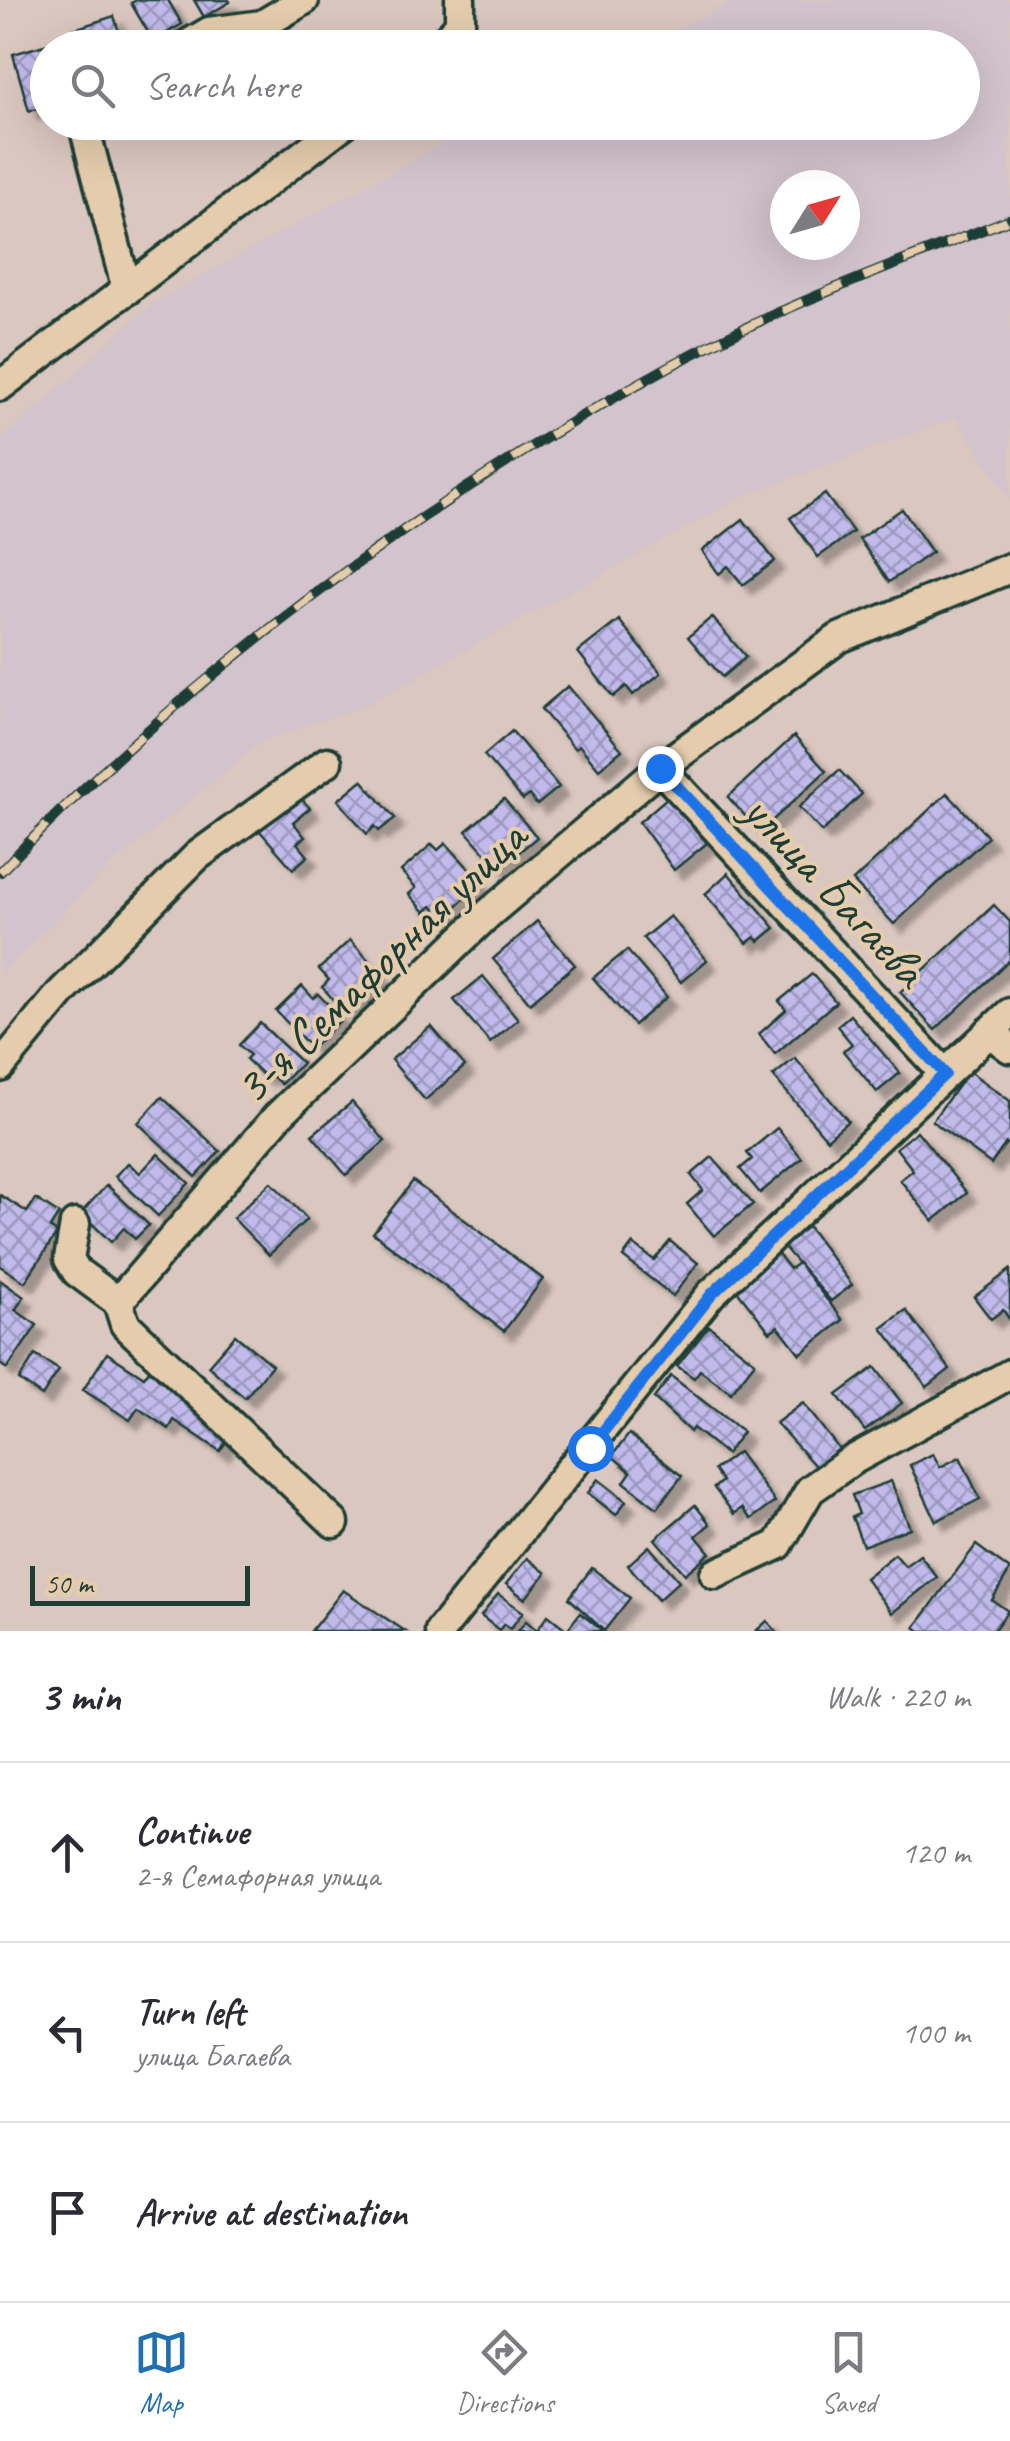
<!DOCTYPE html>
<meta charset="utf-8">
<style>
body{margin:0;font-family:Caveat,sans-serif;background:#f7f7f7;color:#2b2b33}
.compass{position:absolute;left:770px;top:170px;width:90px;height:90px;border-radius:50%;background:#fff;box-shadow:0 10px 40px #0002;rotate:53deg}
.scale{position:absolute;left:30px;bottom:25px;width:220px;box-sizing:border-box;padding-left:10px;border:5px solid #1f3d34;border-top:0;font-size:28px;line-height:35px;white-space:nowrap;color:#1f3d34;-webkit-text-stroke:8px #e4ccac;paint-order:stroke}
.stop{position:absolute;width:30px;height:30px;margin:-22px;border:8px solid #1a73e8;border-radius:50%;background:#fff}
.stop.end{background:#1a73e8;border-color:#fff;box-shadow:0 2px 10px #0008}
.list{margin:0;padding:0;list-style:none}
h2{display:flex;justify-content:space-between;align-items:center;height:130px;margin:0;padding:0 40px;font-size:42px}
h2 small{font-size:32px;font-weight:400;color:#7c7c81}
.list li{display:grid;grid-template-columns:65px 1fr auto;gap:30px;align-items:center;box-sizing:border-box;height:180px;padding:0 40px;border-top:2px solid #e1e1e2}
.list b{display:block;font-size:38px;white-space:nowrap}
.list p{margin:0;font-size:32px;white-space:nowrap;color:#7c7c81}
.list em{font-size:32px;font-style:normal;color:#7c7c81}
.icon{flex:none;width:55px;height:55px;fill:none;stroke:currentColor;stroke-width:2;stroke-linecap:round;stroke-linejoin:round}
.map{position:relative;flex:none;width:1010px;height:1631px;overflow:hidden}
.search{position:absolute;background:#fff;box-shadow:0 10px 40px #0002;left:30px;right:30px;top:30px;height:110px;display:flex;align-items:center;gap:25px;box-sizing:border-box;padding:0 35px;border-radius:55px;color:#7c7c81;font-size:38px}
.sheet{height:670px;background:#fff}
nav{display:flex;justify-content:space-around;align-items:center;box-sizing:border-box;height:140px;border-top:2px solid #e1e1e2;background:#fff;font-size:28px;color:#7c7c81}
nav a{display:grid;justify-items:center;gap:5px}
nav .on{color:#1f6fb2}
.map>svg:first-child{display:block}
.built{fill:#d2c3cc;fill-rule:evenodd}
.building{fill:url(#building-cross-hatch);stroke:#1f3d34;stroke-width:2.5;filter:url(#shadow)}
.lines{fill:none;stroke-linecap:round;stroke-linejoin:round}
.minor-casing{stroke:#1f3d34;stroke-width:35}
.minor{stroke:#e4ccac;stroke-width:28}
.rail-casing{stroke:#1f3d34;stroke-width:11}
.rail{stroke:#e4ccac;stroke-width:8;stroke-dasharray:22;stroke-linecap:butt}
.route{stroke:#1a73e8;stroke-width:12}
.labels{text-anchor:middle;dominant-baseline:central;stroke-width:8;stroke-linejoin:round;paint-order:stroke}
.street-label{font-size:50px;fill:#1f3d34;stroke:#e4ccac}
</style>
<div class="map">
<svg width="1010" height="1631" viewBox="0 0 1010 1631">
<defs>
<pattern id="building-cross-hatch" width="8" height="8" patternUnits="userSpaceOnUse" patternTransform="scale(2.5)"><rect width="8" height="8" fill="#c1baeb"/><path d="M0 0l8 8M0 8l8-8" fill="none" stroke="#9c98bf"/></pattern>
<filter id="shadow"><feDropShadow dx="9" dy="9" stdDeviation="2.5" flood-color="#0004"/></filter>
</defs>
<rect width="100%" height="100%" fill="#dac7bf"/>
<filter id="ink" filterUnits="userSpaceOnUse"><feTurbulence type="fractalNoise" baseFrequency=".01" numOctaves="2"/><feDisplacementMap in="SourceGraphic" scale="20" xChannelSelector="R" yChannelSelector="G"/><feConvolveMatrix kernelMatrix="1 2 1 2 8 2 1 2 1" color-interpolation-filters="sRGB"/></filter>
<g filter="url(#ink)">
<path class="built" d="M738 0H1010V499L956 417 745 495 364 706 261 741 110 866 0 975V441L152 304 480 123 962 122V48L637 47ZM785 185H845V245H785Z"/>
<g class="building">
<path d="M137 0H168L182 24 153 41 131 3Z"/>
<path d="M194 0H229L230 2 204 17Z"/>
<path d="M114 16 124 48H80L74 29Z"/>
<path d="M48 44V106L29 111 13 54Z"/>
<path d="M825 494 853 532 818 557 790 518Z"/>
<path d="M902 509 932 552 889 582 859 539Z"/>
<path d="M743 519 775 561 743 585 728 566 719 574 702 551Z"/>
<path d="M712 617 746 657 722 677 688 637Z"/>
<path d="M619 620 661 673 633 695 626 686 613 697 578 652Z"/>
<path d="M568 686 622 750 599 769 579 745 575 749 541 709Z"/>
<path d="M512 731 559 787 537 805 529 795 523 800 484 755Z"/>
<path d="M794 736 826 771 760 832 728 797Z"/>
<path d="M839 770 862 794 822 832 799 807Z"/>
<path d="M362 780 395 818 379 831 375 826 367 834 338 800Z"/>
<path d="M947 793 988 837 894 924 853 881Z"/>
<path d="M299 796 310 808 293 822 305 837 297 843 308 856 293 869 259 830Z"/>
<path d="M668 797 707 843 674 870 639 822Z"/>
<path d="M504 799 537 837 499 869 466 831Z"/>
<path d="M446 843 482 883 443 918 432 906 425 912 409 894 416 888 401 871 432 844 438 850Z"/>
<path d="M728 873 775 928 759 941 755 937 747 943 705 894Z"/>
<path d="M994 905 1010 922V960L935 1030 900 992Z"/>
<path d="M670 916 707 960 681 982 643 938Z"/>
<path d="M537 921 575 965 530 1003 493 959Z"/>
<path d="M350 940 385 978 347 1014 322 987 329 980 319 969Z"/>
<path d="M627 950 667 997 634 1025 593 978Z"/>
<path d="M812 974 836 1002 775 1054 759 1034 786 1010 779 1001Z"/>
<path d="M483 976 518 1019 490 1043 454 1000Z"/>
<path d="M302 986 313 998 318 994 342 1019 312 1048 276 1011Z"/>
<path d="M850 1015 900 1073 877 1092 843 1051 852 1044 837 1026Z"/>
<path d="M260 1023 302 1063 281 1084 269 1073 265 1077 246 1059 250 1055 239 1045Z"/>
<path d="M431 1026 465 1066 425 1100 391 1060Z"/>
<path d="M795 1058 848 1121 827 1139 773 1076Z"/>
<path d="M969 1071 1010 1101V1146L1006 1143 991 1164 932 1121Z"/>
<path d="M162 1097 220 1151 196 1177 138 1123Z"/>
<path d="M352 1102 385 1141 346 1175 312 1135Z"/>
<path d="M777 1128 802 1158 760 1193 740 1169 752 1159 747 1153Z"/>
<path d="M917 1131 967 1193 933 1221 900 1180 913 1170 896 1148Z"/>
<path d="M158 1154 189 1183 158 1216 115 1176 128 1163 140 1173Z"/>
<path d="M712 1157 753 1204 714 1236 687 1204 703 1190 691 1175Z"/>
<path d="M413 1181 543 1279 504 1331 373 1233Z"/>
<path d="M271 1182 307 1219 269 1255 233 1218Z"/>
<path d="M107 1185 149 1225 135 1239 124 1228 111 1242 81 1213Z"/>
<path d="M0 1195 27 1212 36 1199 59 1214 50 1228 57 1233 25 1282 0 1266Z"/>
<path d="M807 1225 852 1285 831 1301 782 1245Z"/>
<path d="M670 1241 698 1263 673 1296 623 1257 633 1244 654 1260Z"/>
<path d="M775 1250 790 1269 798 1263 843 1320 800 1354 778 1326 770 1332 732 1284Z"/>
<path d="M1010 1270V1320L1003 1310 991 1319 974 1297Z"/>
<path d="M0 1280 24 1297 15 1310 37 1325 7 1369 0 1364Z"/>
<path d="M906 1310 950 1369 927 1387 882 1328Z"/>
<path d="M709 1326 755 1362 731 1393 700 1370 694 1378 677 1366Z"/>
<path d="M235 1335 272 1365 245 1398 208 1366Z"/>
<path d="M107 1353 144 1377 149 1370 189 1397 185 1404 231 1434 220 1451 174 1420 169 1429 138 1408 130 1420 83 1390Z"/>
<path d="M35 1355 59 1370 42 1396 19 1380Z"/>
<path d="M875 1367 902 1403 865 1431 837 1395Z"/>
<path d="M671 1376 743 1432 726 1454 693 1428 690 1432 654 1398Z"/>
<path d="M803 1403 839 1449 816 1467 776 1423Z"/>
<path d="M629 1434 682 1476 657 1508 624 1482 631 1472 612 1456Z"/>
<path d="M738 1452 775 1502 751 1519 742 1508 734 1514 714 1488 722 1481 714 1470Z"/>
<path d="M933 1454 940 1467 960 1457 980 1499 936 1521 910 1465Z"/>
<path d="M598 1479 626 1501 616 1515 588 1493Z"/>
<path d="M891 1481 910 1528 863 1546 852 1517 859 1514 852 1495Z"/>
<path d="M695 1505 710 1524 696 1536 710 1553 685 1574 655 1539Z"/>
<path d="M976 1545 1010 1570 992 1600 1008 1611 993 1631H920L915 1627Z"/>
<path d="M649 1546 679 1581 658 1600 628 1565Z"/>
<path d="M895 1554 905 1566 920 1555 937 1577 892 1613 865 1578Z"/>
<path d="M527 1558 546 1573 525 1599 506 1584Z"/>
<path d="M592 1568 630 1598 604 1631 569 1598Z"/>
<path d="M343 1590 405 1631H311Z"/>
<path d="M498 1594 523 1612 510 1629 504 1624 499 1630 481 1616Z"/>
<path d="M580 1613 603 1631H518L526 1621 537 1630 548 1615 567 1630Z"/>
<path d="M767 1621 776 1631H756Z"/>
</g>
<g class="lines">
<defs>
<g id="minor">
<path d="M182 48 209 32 262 25 304 0"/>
<path d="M437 48 460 25V0"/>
<path d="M83 122 127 290"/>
<path d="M0 386 346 122"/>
<path d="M660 768 945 1074"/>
<path d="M989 1032 1010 1048"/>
<path d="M0 1067 61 993 197 856 327 762"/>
<path d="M75 1224 69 1259 77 1272 118 1302"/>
<path d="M334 1523 125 1324 118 1302 278 1116 488 914 660 768 839 638 1010 568"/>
<path d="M715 1574 778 1545 810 1490 851 1461 1010 1374"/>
<path d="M440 1631 711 1294 1010 1013"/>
</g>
</defs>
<use href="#minor" class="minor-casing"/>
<use href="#minor" class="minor"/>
<defs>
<path id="rail" d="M0 872C191 673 421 503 663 370 772 309 894 265 1010 219"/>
</defs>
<use href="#rail" class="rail-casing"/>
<use href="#rail" class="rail"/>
</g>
</g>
<g class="lines" filter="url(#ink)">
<path class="route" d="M590 1448 712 1294 945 1074 660 768"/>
</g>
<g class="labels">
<g class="street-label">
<text transform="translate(835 890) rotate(47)">улица Багаева</text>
<text transform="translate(380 962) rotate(-44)">3-я Семафорная улица</text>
</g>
</g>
</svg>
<svg class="compass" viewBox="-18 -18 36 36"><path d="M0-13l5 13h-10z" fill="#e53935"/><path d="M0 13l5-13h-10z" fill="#7c7c81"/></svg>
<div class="scale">50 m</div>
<div class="stop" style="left:590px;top:1448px"></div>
<div class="stop end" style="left:660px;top:768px"></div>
<div class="search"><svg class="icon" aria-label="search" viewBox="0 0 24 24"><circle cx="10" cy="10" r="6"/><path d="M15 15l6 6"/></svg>Search here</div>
</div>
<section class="sheet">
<h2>3 min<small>Walk · 220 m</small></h2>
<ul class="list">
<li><svg class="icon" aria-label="ahead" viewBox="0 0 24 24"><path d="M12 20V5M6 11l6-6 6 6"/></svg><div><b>Continue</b><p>2-я Семафорная улица</p></div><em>120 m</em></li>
<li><svg class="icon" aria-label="left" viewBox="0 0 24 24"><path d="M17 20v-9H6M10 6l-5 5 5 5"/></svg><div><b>Turn left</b><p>улица Багаева</p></div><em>100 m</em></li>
<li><svg class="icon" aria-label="arrive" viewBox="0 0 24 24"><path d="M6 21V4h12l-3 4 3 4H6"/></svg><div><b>Arrive at destination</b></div></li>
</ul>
</section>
<nav>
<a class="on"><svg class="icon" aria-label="map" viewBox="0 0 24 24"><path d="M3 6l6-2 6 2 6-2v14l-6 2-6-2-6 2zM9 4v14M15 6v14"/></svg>Map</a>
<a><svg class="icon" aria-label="directions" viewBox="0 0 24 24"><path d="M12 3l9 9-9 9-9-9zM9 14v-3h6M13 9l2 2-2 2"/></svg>Directions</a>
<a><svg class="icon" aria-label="saved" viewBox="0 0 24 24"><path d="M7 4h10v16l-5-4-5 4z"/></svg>Saved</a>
</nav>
